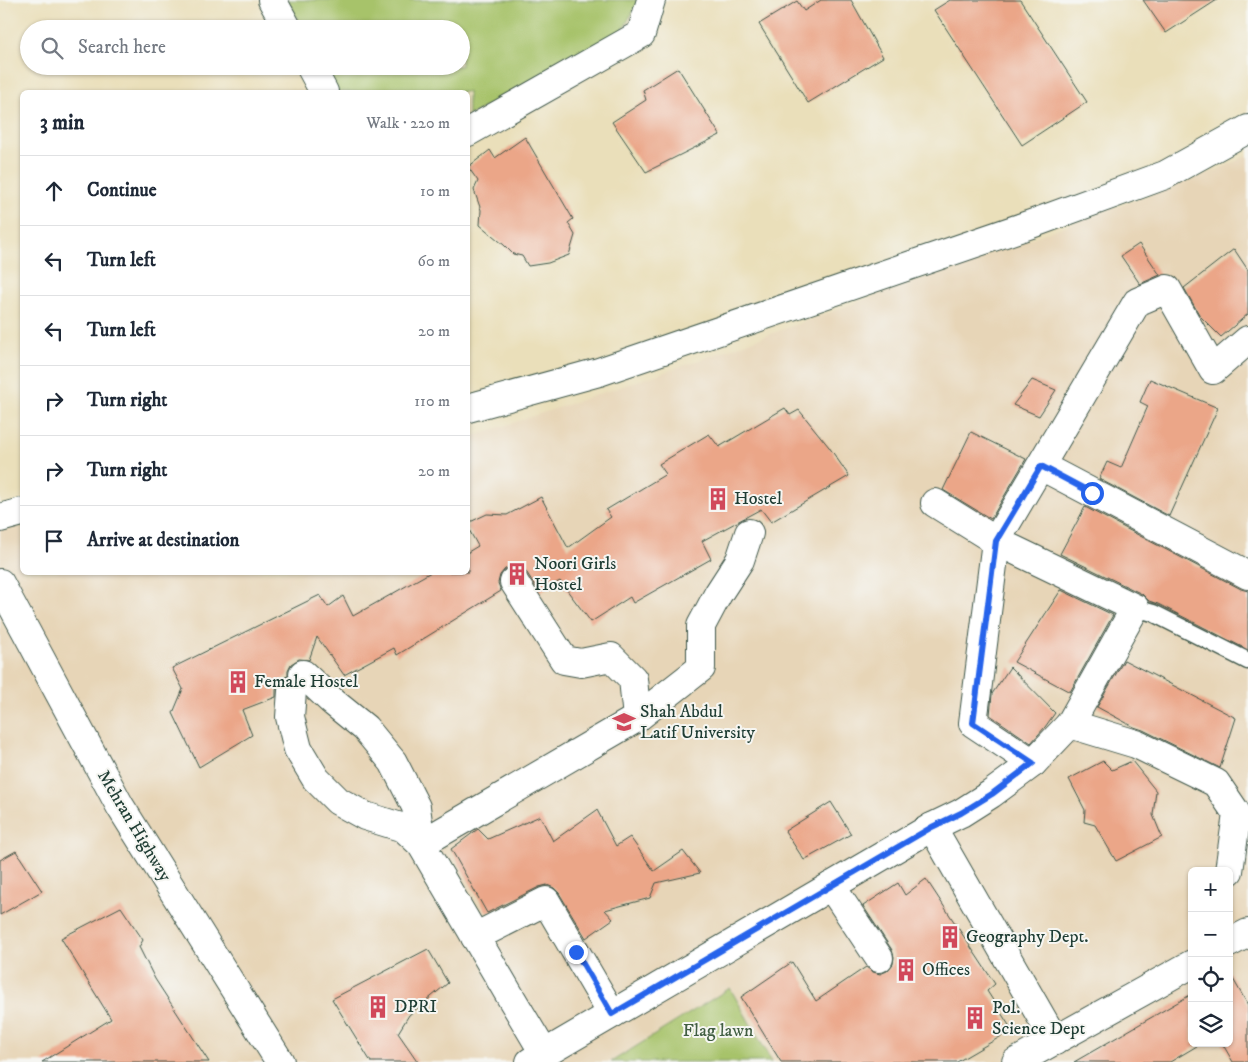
<!DOCTYPE html>
<meta charset="utf-8">
<style>
body{margin:0;font-family:"IM FELL DW Pica",serif;background:#f2f2f3;color:#1f2937}
.controls{position:absolute;right:15px;bottom:15px;display:grid;overflow:hidden;border-radius:8px;box-shadow:0 1px 4px #0004}
.controls button{width:45px;height:45px;display:grid;place-items:center;padding:0;border:0;border-bottom:1px solid #e0e1e3;background:#fff;color:#1f2937;font:25px sans-serif}
.stop{position:absolute;width:15px;height:15px;margin:-11px;border:4px solid #2563eb;border-radius:50%;background:#fff}
.stop.end{background:#2563eb;border-color:#fff;box-shadow:0 1px 5px #0008}
.list{margin:0;padding:0;list-style:none}
h2{display:flex;justify-content:space-between;align-items:center;height:65px;margin:0;padding:0 20px;font-size:21px}
h2 small{font-size:16px;font-weight:400;color:#747a83}
.list li{display:grid;grid-template-columns:32px 1fr auto;gap:15px;align-items:center;box-sizing:border-box;height:70px;padding:0 20px;border-top:1px solid #e0e1e3}
.list b{display:block;font-size:19px;white-space:nowrap}
.list em{font-size:16px;font-style:normal;color:#747a83}
.icon{flex:none;width:28px;height:28px;fill:none;stroke:currentColor;stroke-width:2;stroke-linecap:round;stroke-linejoin:round}
.map{position:relative;flex:none;width:1248px;height:1062px;overflow:hidden}
.search{position:absolute;background:#fff;box-shadow:0 1px 4px #0004;left:20px;top:20px;width:450px;height:55px;display:flex;align-items:center;gap:12px;box-sizing:border-box;padding:0 18px;border-radius:28px;color:#747a83;font-size:19px}
.panel{position:absolute;background:#fff;box-shadow:0 1px 4px #0004;left:20px;top:90px;width:450px;height:485px;border-radius:8px}
.map>svg:first-child{display:block}
.built{fill:#e7d5b7;fill-rule:evenodd}
.green{fill:#a7c36a;stroke:#63804f}
.building{fill:#eba688}
.lines{fill:none;stroke-linecap:round;stroke-linejoin:round}
.lane-casing{stroke:#3d5548;stroke-width:19}
.street-casing{stroke:#3d5548;stroke-width:30}
.primary-casing{stroke:#3d5548;stroke-width:30}
.lane{stroke:#fff;stroke-width:16}
.street{stroke:#fff;stroke-width:28}
.primary{stroke:#fff;stroke-width:28}
.route{stroke:#2563eb;stroke-width:6}
.labels{text-anchor:middle;dominant-baseline:central;stroke-width:4;stroke-linejoin:round;paint-order:stroke}
.poi-label{font-size:18px;fill:#1f3d34;stroke:#f6f6f2;text-anchor:start}
.street-label{font-size:18px;fill:#1f3d34;stroke:#f6f6f2}
.park-label{font-size:18px;fill:#415e42;stroke:#f6f6f2}
</style>
<div class="map">
<svg width="1248" height="1062" viewBox="0 0 1248 1062">
<rect width="100%" height="100%" fill="#f6f6f2"/>
<filter id="ink" filterUnits="userSpaceOnUse"><feTurbulence type="fractalNoise" baseFrequency=".02" numOctaves="2"/><feDisplacementMap in="SourceGraphic" scale="10" xChannelSelector="R" yChannelSelector="G"/><feConvolveMatrix kernelMatrix="1 2 1 2 8 2 1 2 1" color-interpolation-filters="sRGB"/></filter>
<filter id="wash" filterUnits="userSpaceOnUse"><feTurbulence type="fractalNoise" baseFrequency=".0096" numOctaves="4" result="noise"/><feDisplacementMap in="SourceGraphic" scale="20" xChannelSelector="R" yChannelSelector="G"/><feGaussianBlur stdDeviation="1.12" result="paint"/><feColorMatrix in="noise" values="0 0 0 0 0 0 0 0 0 0 0 0 0 0 0 0 0 1.4 0 .05"/><feComposite in="paint" operator="in"/></filter>
<g filter="url(#wash)">
<rect width="100%" height="100%" fill="#eadfba"/>
<path class="built" d="M1248 155V1062H0V527L22 524V572H468V438L700 360 1217 170ZM1192 871H1229V1043H1192Z"/>
<g class="green">
<path d="M287 0H639L623 30 535 81 468 116V92H337L323 66H461V29H303Z"/>
<path d="M730 988 772 1062H611Z"/>
</g>
<g id="blocks">
<g class="building">
<path d="M821 0H851L883 57 808 103 759 24 797 1 804 11Z"/>
<path d="M950 0H1020L1087 102 1022 145 934 10Z"/>
<path d="M1143 0H1217L1166 33Z"/>
<path d="M678 68 720 135 646 172 612 122 646 100 643 90Z"/>
<path d="M525 137 573 219 568 223 575 235 569 255 548 263 528 266 522 256 513 254 504 245 480 225 481 210 474 190 478 181 468 167 490 150 495 158Z"/>
<path d="M1139 244 1160 275 1140 284 1121 256Z"/>
<path d="M1234 249 1248 270V314L1221 337 1200 316 1184 288Z"/>
<path d="M1150 379 1218 408 1169 516 1099 479 1107 462 1121 468 1148 406 1140 402Z"/>
<path d="M1032 380 1056 390 1039 416 1013 405Z"/>
<path d="M785 408 790 415 799 410 829 447 849 476 771 522 761 509 702 541 711 559 633 603 630 597 591 622 560 581 539 592 527 573 521 568 513 566 505 569 500 575 498 583 501 591 397 655 394 648 344 675 317 637 309 660 299 659 291 664 288 670V676L285 677 279 683 276 690V697L242 710 252 735 199 767 173 713 183 689 172 668 320 595 328 607 343 596 353 616 431 572H468V552L478 546 468 528V523L487 514 507 515 541 497 568 548 611 517 606 510 666 474 659 464 709 434 719 447Z"/>
<path d="M971 432 1026 459 991 519 943 490Z"/>
<path d="M1085 507 1241 589 1248 591V650L1158 604 1149 601 1142 594 1060 554Z"/>
<path d="M1061 590 1113 615 1070 692 1014 662Z"/>
<path d="M1124 660 1236 718 1220 768 1143 730 1134 727 1097 707Z"/>
<path d="M1010 667 1055 713 1045 727 1031 743 990 715 992 694Z"/>
<path d="M1103 761 1112 770 1132 761 1156 791 1153 815 1162 837 1116 861 1095 825 1084 822 1085 810 1069 779Z"/>
<path d="M831 802 851 834 804 860 785 831Z"/>
<path d="M597 810 616 846 630 837 654 871 683 851 700 873 656 883 650 898 605 910 613 919 586 938 559 893 554 888 547 885 539 887 487 913 451 849 478 829 488 839 540 816 553 841Z"/>
<path d="M16 851 42 891 0 915V860Z"/>
<path d="M926 879 995 984 987 991 1012 1030 957 1062H781L741 997 792 962 816 1001 866 967 873 972 880 974 887 971 893 964 894 957 892 950 863 906 898 883 905 895Z"/>
<path d="M121 907 143 940 139 947 155 979 209 1062H42L111 1019 61 938Z"/>
<path d="M428 949 448 983 409 1015 398 1033 418 1062H371L332 999Z"/>
<path d="M1229 972 1248 1005V1062H1233L1222 1043H1229Z"/>
<path d="M1192 994V1043H1202L1170 1062H1074Z"/>
</g>
</g>
</g>
<g filter="url(#ink)">
<use href="#blocks" fill-opacity="0" stroke="#3d5548" stroke-width="1"/>
<g class="lines">
<defs>
<path id="lane" d="M1135 608 1153 613 1248 661"/>
<g id="street">
<path d="M272 0 288 29"/>
<path d="M310 66 324 92"/>
<path d="M468 132 641 34 651 0"/>
<path d="M468 408 599 372 1034 223 1165 175 1248 129"/>
<path d="M1041 466 1248 575"/>
<path d="M935 503 996 541 973 723 1033 763"/>
<path d="M0 518 22 512"/>
<path d="M514 582 564 660 581 663 611 657 633 679 637 718"/>
<path d="M303 674 333 702 365 728 393 762 416 807 421 844"/>
<path d="M292 691 290 717 298 749 316 779 338 801 365 816 404 828 421 844"/>
<path d="M1070 724 1135 608 996 541 1137 302 1167 289 1213 370 1248 340"/>
<path d="M932 827 1055 1041"/>
<path d="M831 886 879 958"/>
<path d="M475 937 546 901 612 1014"/>
<path d="M1229 943 1248 933"/>
<path d="M544 1053 513 1001 421 844 637 718 701 668V626L718 594 740 560 749 533"/>
<path d="M530 1062 932 827 961 813 991 794 1033 763 1070 724 1136 744 1216 783 1237 814 1229 871"/>
<path d="M1016 1062 1192 964"/>
</g>
<path id="primary" d="M0 583 120 806 280 1062"/>
</defs>
<use href="#lane" class="lane-casing"/>
<use href="#street" class="street-casing"/>
<use href="#primary" class="primary-casing"/>
<use href="#lane" class="lane"/>
<use href="#street" class="street"/>
<use href="#primary" class="primary"/>
</g>
</g>
<g class="lines" filter="url(#ink)">
<path class="route" d="M576 952 612 1014 932 827 961 813 992 794 1033 763 973 723 996 541 1041 466 1092 493"/>
</g>
<defs>
<symbol id="building-bare" viewBox="-9 -9 18 18"><path d="M-4-6H4V6H1V3H-1V6H-4ZM-2.5-4.3h1.7v1.8h-1.7ZM.8-4.3h1.7v1.8H.8ZM-2.5-1h1.7V.8h-1.7ZM.8-1h1.7V.8H.8Z" fill="#d1495b" stroke="#f6f6f2" stroke-width="2.5" paint-order="stroke"/></symbol>
<symbol id="university-bare" viewBox="-9 -9 18 18"><path d="M0-5L7-2L0 1L-7-2ZM-4 1L0 2.5L4 1V4Q0 6-4 4Z" fill="#d1495b" stroke="#f6f6f2" stroke-width="2.5" paint-order="stroke"/></symbol>
</defs>
<g fill-rule="evenodd">
<use href="#building-bare" x="702" y="483" width="32" height="32"/>
<use href="#building-bare" x="501" y="558" width="32" height="32"/>
<use href="#building-bare" x="222" y="666" width="32" height="32"/>
<use href="#university-bare" x="608" y="706" width="32" height="32"/>
<use href="#building-bare" x="934" y="921" width="32" height="32"/>
<use href="#building-bare" x="890" y="954" width="32" height="32"/>
<use href="#building-bare" x="362" y="991" width="32" height="32"/>
<use href="#building-bare" x="959" y="1002" width="32" height="32"/>
</g>
<g class="labels">
<g class="poi-label">
<text x="734" y="499">Hostel</text>
<text x="534" y="564">Noori Girls<tspan x="534" dy="21">Hostel</tspan></text>
<text x="254" y="682">Female Hostel</text>
<text x="640" y="712">Shah Abdul<tspan x="640" dy="21">Latif University</tspan></text>
<text x="966" y="937">Geography Dept.</text>
<text x="922" y="970">Offices</text>
<text x="394" y="1007">DPRI</text>
<text x="992" y="1008">Pol.<tspan x="992" dy="21">Science Dept</tspan></text>
</g>
<g class="street-label">
<text transform="translate(134 826) rotate(59)">Mehran Highway</text>
</g>
<g class="park-label">
<text x="718" y="1031">Flag lawn</text>
</g>
</g>
</svg>
<div class="controls">
<button>+</button>
<button>−</button>
<button><svg class="icon" aria-label="locate" viewBox="0 0 24 24"><circle cx="12" cy="12" r="6"/><path d="M12 2v4M12 18v4M2 12h4M18 12h4"/></svg></button>
<button><svg class="icon" aria-label="layers" viewBox="0 0 24 24"><path d="M12 4l9 5-9 5-9-5zM3 14l9 5 9-5"/></svg></button>
</div>
<div class="stop" style="left:1092px;top:493px"></div>
<div class="stop end" style="left:576px;top:952px"></div>
<div class="search"><svg class="icon" aria-label="search" viewBox="0 0 24 24"><circle cx="10" cy="10" r="6"/><path d="M15 15l6 6"/></svg>Search here</div>
<section class="panel">
<h2>3 min<small>Walk · 220 m</small></h2>
<ul class="list">
<li><svg class="icon" aria-label="ahead" viewBox="0 0 24 24"><path d="M12 20V5M6 11l6-6 6 6"/></svg><div><b>Continue</b></div><em>10 m</em></li>
<li><svg class="icon" aria-label="left" viewBox="0 0 24 24"><path d="M17 20v-9H6M10 6l-5 5 5 5"/></svg><div><b>Turn left</b></div><em>60 m</em></li>
<li><svg class="icon" aria-label="left" viewBox="0 0 24 24"><path d="M17 20v-9H6M10 6l-5 5 5 5"/></svg><div><b>Turn left</b></div><em>20 m</em></li>
<li><svg class="icon" aria-label="right" viewBox="0 0 24 24"><path d="M7 20v-9h11M14 6l5 5-5 5"/></svg><div><b>Turn right</b></div><em>110 m</em></li>
<li><svg class="icon" aria-label="right" viewBox="0 0 24 24"><path d="M7 20v-9h11M14 6l5 5-5 5"/></svg><div><b>Turn right</b></div><em>20 m</em></li>
<li><svg class="icon" aria-label="arrive" viewBox="0 0 24 24"><path d="M6 21V4h12l-3 4 3 4H6"/></svg><div><b>Arrive at destination</b></div></li>
</ul>
</section>
</div>
